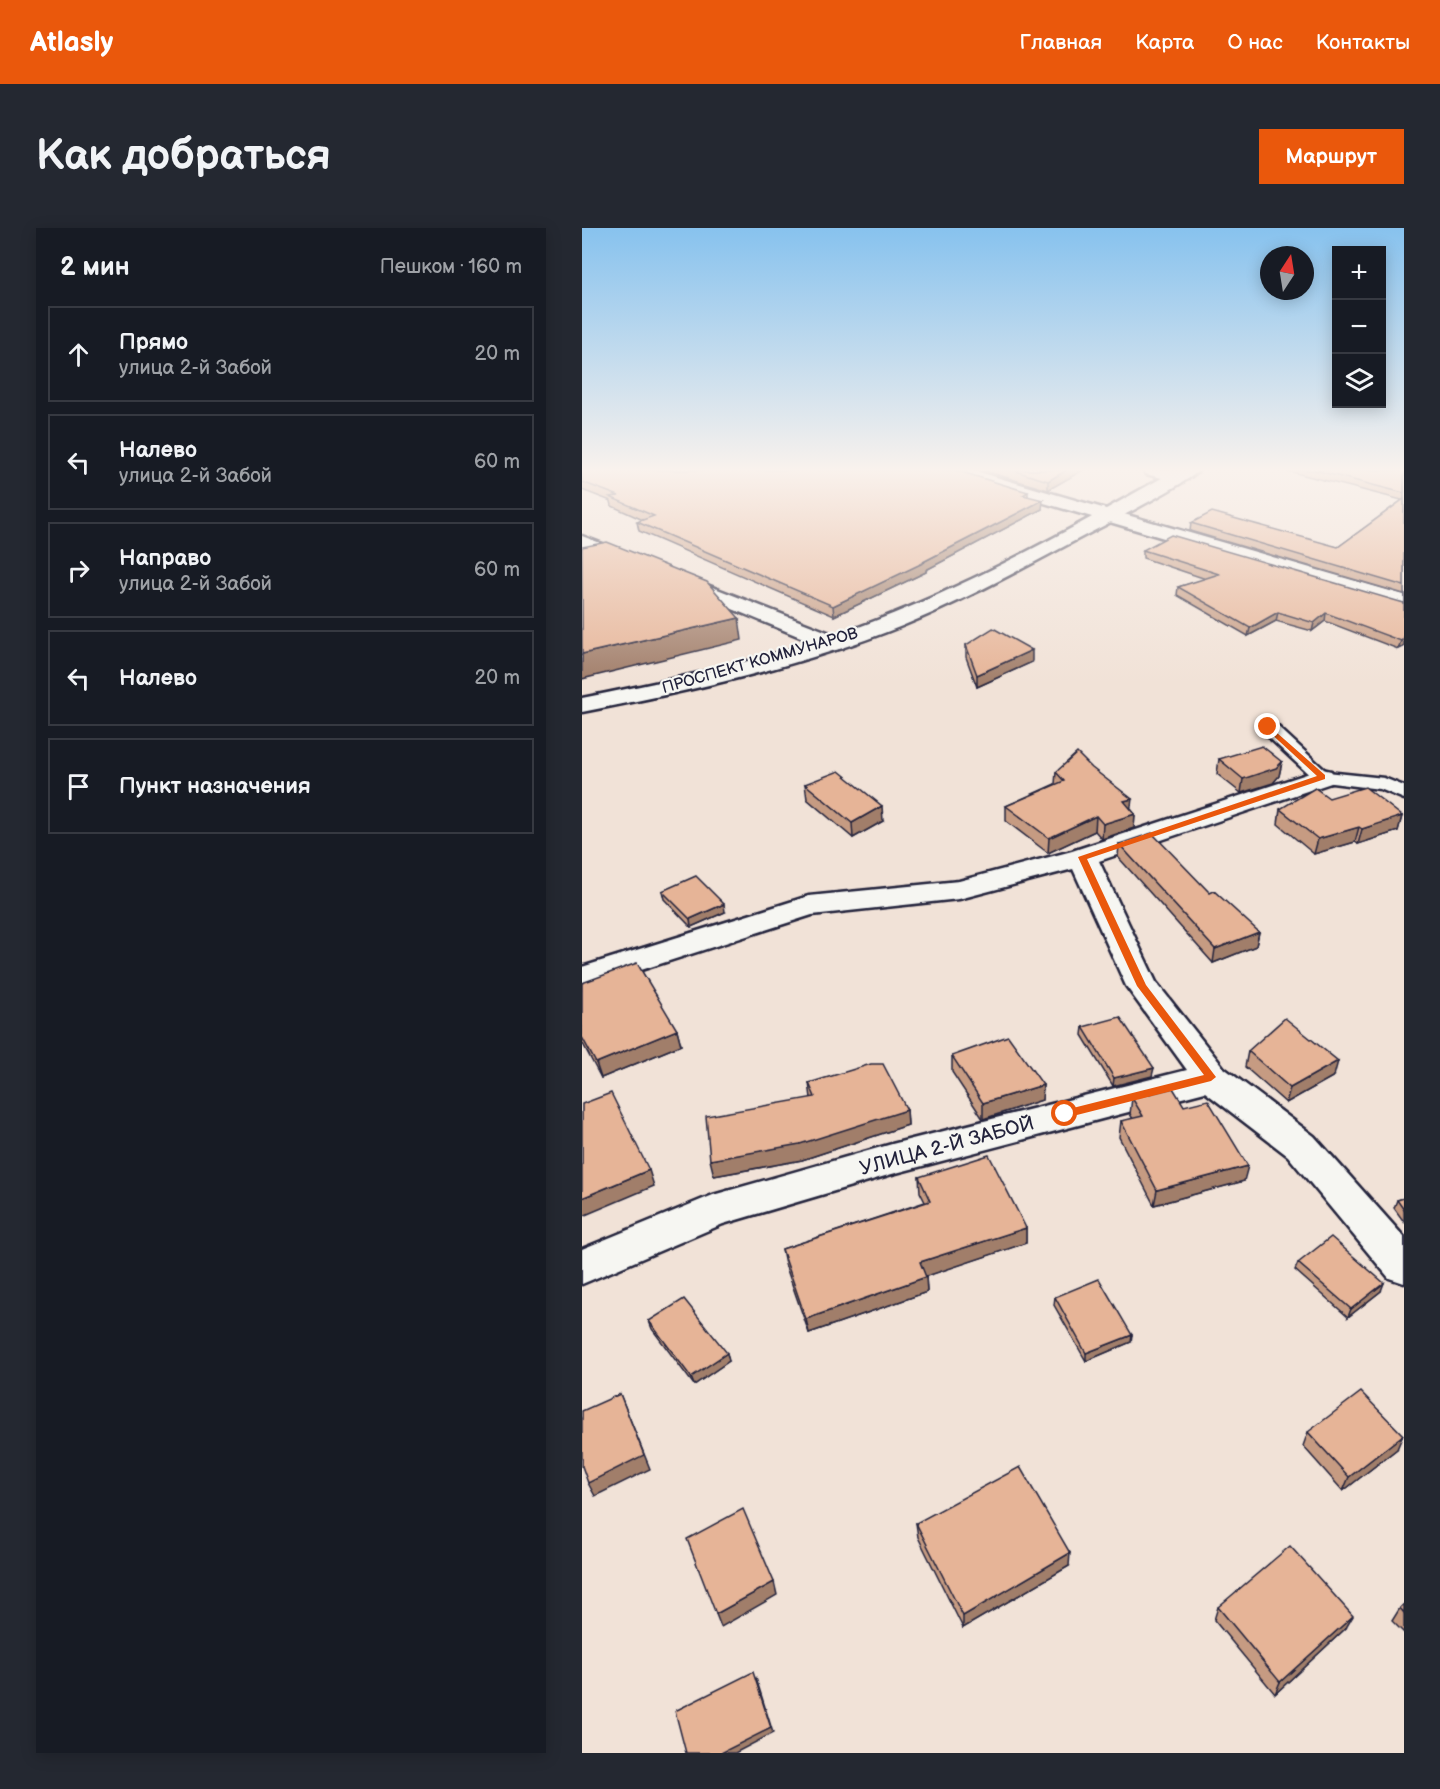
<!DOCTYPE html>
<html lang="ru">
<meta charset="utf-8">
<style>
body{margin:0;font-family:"Balsamiq Sans",sans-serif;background:#242831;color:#f1f3f6}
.controls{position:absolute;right:18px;top:18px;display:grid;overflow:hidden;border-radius:0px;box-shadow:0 3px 15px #0003}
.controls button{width:54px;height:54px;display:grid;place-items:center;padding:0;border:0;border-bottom:2px solid #363941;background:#171b24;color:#f1f3f6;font:30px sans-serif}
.compass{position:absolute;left:678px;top:18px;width:54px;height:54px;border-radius:50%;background:#171b24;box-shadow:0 3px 15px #0003;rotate:12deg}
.stop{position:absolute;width:18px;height:18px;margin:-14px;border:4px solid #ea580c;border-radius:50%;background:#fff}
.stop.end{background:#ea580c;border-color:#fff;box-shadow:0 2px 6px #0008}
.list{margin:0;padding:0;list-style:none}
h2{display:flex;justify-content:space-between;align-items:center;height:78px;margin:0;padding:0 24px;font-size:26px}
h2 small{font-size:20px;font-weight:400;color:#9ea1a6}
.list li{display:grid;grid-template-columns:39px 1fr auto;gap:18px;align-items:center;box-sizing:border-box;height:96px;margin:0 12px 12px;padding:0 12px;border:2px solid #363941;border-radius:0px}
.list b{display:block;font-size:22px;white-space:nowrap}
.list p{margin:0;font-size:20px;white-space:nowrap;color:#9ea1a6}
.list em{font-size:20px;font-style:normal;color:#9ea1a6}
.icon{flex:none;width:33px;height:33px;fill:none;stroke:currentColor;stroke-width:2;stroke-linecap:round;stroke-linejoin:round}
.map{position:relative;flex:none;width:822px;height:1525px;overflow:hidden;border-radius:0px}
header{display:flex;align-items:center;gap:36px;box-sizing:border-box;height:84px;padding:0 30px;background:#ea580c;color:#fff}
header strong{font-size:28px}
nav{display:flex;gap:33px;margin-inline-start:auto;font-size:21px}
.intro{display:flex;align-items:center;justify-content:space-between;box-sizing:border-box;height:144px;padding:0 36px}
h1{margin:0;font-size:42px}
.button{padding:15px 27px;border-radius:0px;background:#ea580c;color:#fff;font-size:21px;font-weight:700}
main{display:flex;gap:36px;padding:0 36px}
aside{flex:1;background:#171b24;border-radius:0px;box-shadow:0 3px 15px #0003}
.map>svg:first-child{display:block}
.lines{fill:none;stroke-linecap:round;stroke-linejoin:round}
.service-casing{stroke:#22223b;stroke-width:5}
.minor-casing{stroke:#22223b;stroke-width:5}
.tertiary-casing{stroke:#22223b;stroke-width:5}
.service{fill:#f6f6f2;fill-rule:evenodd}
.minor{fill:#f6f6f2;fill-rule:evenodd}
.tertiary{fill:#f6f6f2;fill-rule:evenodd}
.wall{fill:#c69b82;stroke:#22223b;stroke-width:1.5}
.shaded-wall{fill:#a17e6a;stroke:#22223b;stroke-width:1.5}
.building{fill:#e6b497;stroke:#22223b;stroke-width:1.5}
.route{fill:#ea580c}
.labels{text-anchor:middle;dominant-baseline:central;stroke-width:4.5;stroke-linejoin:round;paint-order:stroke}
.far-street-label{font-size:16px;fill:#22223b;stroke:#f6f6f2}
.street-label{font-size:20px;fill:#22223b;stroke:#f6f6f2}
</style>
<header>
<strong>Atlasly</strong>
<nav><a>Главная</a><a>Карта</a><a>О нас</a><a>Контакты</a></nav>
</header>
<div class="intro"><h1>Как добраться</h1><a class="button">Маршрут</a></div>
<main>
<aside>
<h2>2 мин<small>Пешком · 160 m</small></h2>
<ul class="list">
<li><svg class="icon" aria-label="ahead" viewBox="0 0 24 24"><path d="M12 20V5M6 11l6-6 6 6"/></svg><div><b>Прямо</b><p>улица 2-й Забой</p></div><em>20 m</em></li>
<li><svg class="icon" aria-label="left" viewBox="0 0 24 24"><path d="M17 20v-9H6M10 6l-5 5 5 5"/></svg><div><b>Налево</b><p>улица 2-й Забой</p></div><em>60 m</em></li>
<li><svg class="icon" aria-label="right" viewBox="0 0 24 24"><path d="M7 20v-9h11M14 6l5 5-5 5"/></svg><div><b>Направо</b><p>улица 2-й Забой</p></div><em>60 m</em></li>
<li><svg class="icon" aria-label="left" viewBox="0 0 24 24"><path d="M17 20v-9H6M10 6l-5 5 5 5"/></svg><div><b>Налево</b></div><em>20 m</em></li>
<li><svg class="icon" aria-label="arrive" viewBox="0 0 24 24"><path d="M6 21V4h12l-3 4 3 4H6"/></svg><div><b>Пункт назначения</b></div></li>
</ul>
</aside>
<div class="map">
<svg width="822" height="1525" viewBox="0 0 822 1525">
<rect width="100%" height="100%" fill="#f1e2d7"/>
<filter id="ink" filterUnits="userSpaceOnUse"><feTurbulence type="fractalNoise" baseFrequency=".0167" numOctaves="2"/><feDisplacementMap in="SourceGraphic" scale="12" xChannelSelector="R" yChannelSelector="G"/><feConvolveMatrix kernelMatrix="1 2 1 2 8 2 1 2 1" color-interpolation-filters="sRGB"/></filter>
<g filter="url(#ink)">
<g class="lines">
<defs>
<path id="service" d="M686 494 692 495 745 544 802 550 822 558V571L798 561 734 553 680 503 677 499 680 495Z"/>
<g id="minor">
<path d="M561 242H592L602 245 605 249 602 253 596 254 564 246Z"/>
<path d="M528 282 822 367V381L521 292 518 288 521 284Z"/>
<path d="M0 308 58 330 61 334 58 338 51 340 0 321Z"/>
<path d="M97 346 261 410 264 415 261 420 253 422 245 420 90 356 86 352 90 348Z"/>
<path d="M740 541 749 543 753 549 749 555 517 633 574 754 642 840 732 908 822 1009V1055L807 1050 706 928 623 864 310 946 141 996 0 1056V1021L131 967 310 916 605 842 544 758 491 641 377 671 230 687 0 761V739L227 668 377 653 490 623Z"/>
</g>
<path id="tertiary" d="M360 242H390L524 281 594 242H617C608 253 542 287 527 295 458 330 392 369 320 398 217 439 108 463 0 484V470C90 452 179 433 266 403 351 373 431 332 510 289L363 246Z"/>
</defs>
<use href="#service" class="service-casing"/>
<use href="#minor" class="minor-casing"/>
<use href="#tertiary" class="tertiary-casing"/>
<use href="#service" class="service"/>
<use href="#minor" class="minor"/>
<use href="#tertiary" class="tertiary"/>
</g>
<g class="wall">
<path d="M0 242 446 264V268L460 281 344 342V344L252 388 57 303 55 294 61 292 30 278 29 273 0 262Z"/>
<path d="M400 242H501L466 262Z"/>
<path d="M702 242H822V366L608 303 609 295 756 319 820 272Z"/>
<path d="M561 322 822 375V418L816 421 743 393 730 403 694 393 666 408 595 367 596 359 624 351 561 330Z"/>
<path d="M384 417 450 434 395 459 384 429Z"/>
<path d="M637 531 700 534 697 548 691 555 659 565 635 546Z"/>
<path d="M474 544 549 581 553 586 552 600 520 611 513 603 466 625 424 593V578L473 556Z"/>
<path d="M223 556 301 593 271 610 225 571Z"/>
<path d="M747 570 820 588 816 603 776 616 773 614 732 626 696 596 698 581Z"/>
<path d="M537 616 628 665 677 704 674 718 631 735 536 629Z"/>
<path d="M80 663 143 684 109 699 82 671Z"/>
<path d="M0 755 95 802 99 817 19 850 1 816 0 817Z"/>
<path d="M501 799 570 848 531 858 500 807Z"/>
<path d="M666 823 752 848 704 875 663 839Z"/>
<path d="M370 828 461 857 460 872 401 891 370 844Z"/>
<path d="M227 855 325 882 326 897 220 932 132 948 229 870Z"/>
<path d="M550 870 602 878 662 953 572 977 537 909 539 893 551 891 548 886Z"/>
<path d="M337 949 444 1000V1015L344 1048 345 1064 227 1105 203 1036 200 1021 343 974 338 964Z"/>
<path d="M822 970V994L812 980 815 972Z"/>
<path d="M716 1035 799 1063 766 1089 713 1042Z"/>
<path d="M473 1069 549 1114 504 1133 472 1077Z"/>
<path d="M67 1093 147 1133 112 1157 70 1101Z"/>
<path d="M726 1204 815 1221 761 1263 721 1218Z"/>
<path d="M334 1295 487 1338 381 1400 336 1309Z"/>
<path d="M822 1376V1405L810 1393 818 1380Z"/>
<path d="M636 1379 764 1400 693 1466 632 1392Z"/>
</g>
<g class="shaded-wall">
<path d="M485 242H501L466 262V253Z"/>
<path d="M461 272 460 281 344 342V344L252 388 251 378 341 334Z"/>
<path d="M696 384 694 393 666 408 668 400Z"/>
<path d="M744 385 743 393 730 403 732 395Z"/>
<path d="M157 390 160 412 0 451V426Z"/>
<path d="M822 410V418L816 421 819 413Z"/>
<path d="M450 422V434L395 459V447Z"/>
<path d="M700 534 697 548 691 555 659 565 661 551Z"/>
<path d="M550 571 548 585 542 573Z"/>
<path d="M300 578 301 593 271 610 270 595Z"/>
<path d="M553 586 552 600 520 611 521 596Z"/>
<path d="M514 588 513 603 466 625 467 610Z"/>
<path d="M820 588 816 603 776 616 780 601Z"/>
<path d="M777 599 773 614 732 626 736 611Z"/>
<path d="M142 676 143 684 109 699 108 691Z"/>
<path d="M677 704 674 718 631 735 633 721Z"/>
<path d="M95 802 99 817 19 850 14 835Z"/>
<path d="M756 833 752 848 704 875 708 860Z"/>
<path d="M572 840 570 848 531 858 532 850Z"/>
<path d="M461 857 460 872 401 891V875Z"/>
<path d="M325 882 326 897 220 932 132 948 128 932Z"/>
<path d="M666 938 662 953 572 977 575 962Z"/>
<path d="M67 942 72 958 1 988 0 985V970Z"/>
<path d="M444 1000V1015L339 1050 338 1034Z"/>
<path d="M344 1049 345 1064 227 1105 224 1091Z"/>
<path d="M802 1055 799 1063 766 1089 769 1081Z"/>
<path d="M550 1107 549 1114 504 1133V1125Z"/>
<path d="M145 1125 147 1133 112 1157 109 1149Z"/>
<path d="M38 1166 68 1241 13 1268 6 1255Z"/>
<path d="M821 1207 815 1221 761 1263 767 1249Z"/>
<path d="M488 1325 487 1338 381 1400V1388Z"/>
<path d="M192 1354 195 1367 139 1399 134 1386Z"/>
<path d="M771 1388 764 1400 693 1466 698 1454Z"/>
<path d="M174 1450 191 1505 153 1525H139Z"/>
</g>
<g class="building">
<path d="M0 242H373L446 264 441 267 461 272 341 334H343L251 378 55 294 72 288 28 269 37 268 0 254Z"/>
<path d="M430 242H485L466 253Z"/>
<path d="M732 242H822V265Z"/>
<path d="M822 271V358L609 295 630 284 756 319Z"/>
<path d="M589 307 822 375V410L819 413 744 385 732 395 696 384 668 400 596 359 637 346 561 322Z"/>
<path d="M25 314 125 354 157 390 0 426V319Z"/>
<path d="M411 400 450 422 395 447 384 417Z"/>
<path d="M680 518 700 534 694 540 661 551 637 531Z"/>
<path d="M495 525 510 540 550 571 542 573 553 586 521 596 514 588 467 610 424 578 482 553 474 544Z"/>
<path d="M257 543 300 578 270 595 223 556Z"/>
<path d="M783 559 820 588 780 601 777 599 736 611 698 581 733 560 747 570Z"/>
<path d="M570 605 628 665 632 663 677 704 633 721 537 616Z"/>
<path d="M114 648 142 676 108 691 80 663Z"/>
<path d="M55 735 95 802 14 835 0 809V755Z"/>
<path d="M538 789 572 840 532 850 501 799Z"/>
<path d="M703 790 756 833 708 860 666 823Z"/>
<path d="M426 808 461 857 401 875 370 828Z"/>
<path d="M289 836H301L325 882 218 916 128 932 124 888 233 869 227 855Z"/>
<path d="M591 860 602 878 626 872 666 938 575 962 539 893 561 888 550 870Z"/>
<path d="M29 865 67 942 0 970V876Z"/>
<path d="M407 927 444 1000 338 1034 344 1049 224 1091 200 1021 348 973 337 949Z"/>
<path d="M822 970V982L815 972Z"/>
<path d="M749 1009 802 1055 769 1081 716 1035Z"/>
<path d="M517 1051 550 1107 504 1125 473 1069Z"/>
<path d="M102 1071 145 1125 109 1149 67 1093Z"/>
<path d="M779 1164 821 1207 767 1249 726 1204Z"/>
<path d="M38 1166 62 1227 6 1255 0 1238V1183Z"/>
<path d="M438 1239 488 1325 381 1388 334 1295Z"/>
<path d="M161 1281 192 1354 134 1386 105 1311Z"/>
<path d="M708 1318 771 1388 698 1454 636 1379Z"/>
<path d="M822 1376V1385L818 1380Z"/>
<path d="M171 1444 189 1500 139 1525H104L93 1483Z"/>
</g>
</g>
<linearGradient id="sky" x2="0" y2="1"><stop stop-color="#87c2ee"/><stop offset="0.53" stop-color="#f9f2ed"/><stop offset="1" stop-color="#f9f2ed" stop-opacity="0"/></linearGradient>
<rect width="822" height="456" fill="url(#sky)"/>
<path class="route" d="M686 497 743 547V551L505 631 564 757 634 849 629 853 483 890 479 889V883L483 882 622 847 555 758 496 629 735 548 684 501 683 499Z"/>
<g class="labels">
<g class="far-street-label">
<text transform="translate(178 433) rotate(-16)">ПРОСПЕКТ КОММУНАРОВ</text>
</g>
<g class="street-label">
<text transform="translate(365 918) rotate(-15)">УЛИЦА 2-Й ЗАБОЙ</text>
</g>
</g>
</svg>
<div class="controls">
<button>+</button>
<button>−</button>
<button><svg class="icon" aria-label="layers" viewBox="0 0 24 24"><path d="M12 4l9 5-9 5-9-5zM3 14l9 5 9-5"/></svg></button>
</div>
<svg class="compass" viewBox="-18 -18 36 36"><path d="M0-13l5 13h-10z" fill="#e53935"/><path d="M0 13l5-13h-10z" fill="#9ea1a6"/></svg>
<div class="stop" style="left:483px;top:886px"></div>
<div class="stop end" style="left:686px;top:499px"></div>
</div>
</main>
